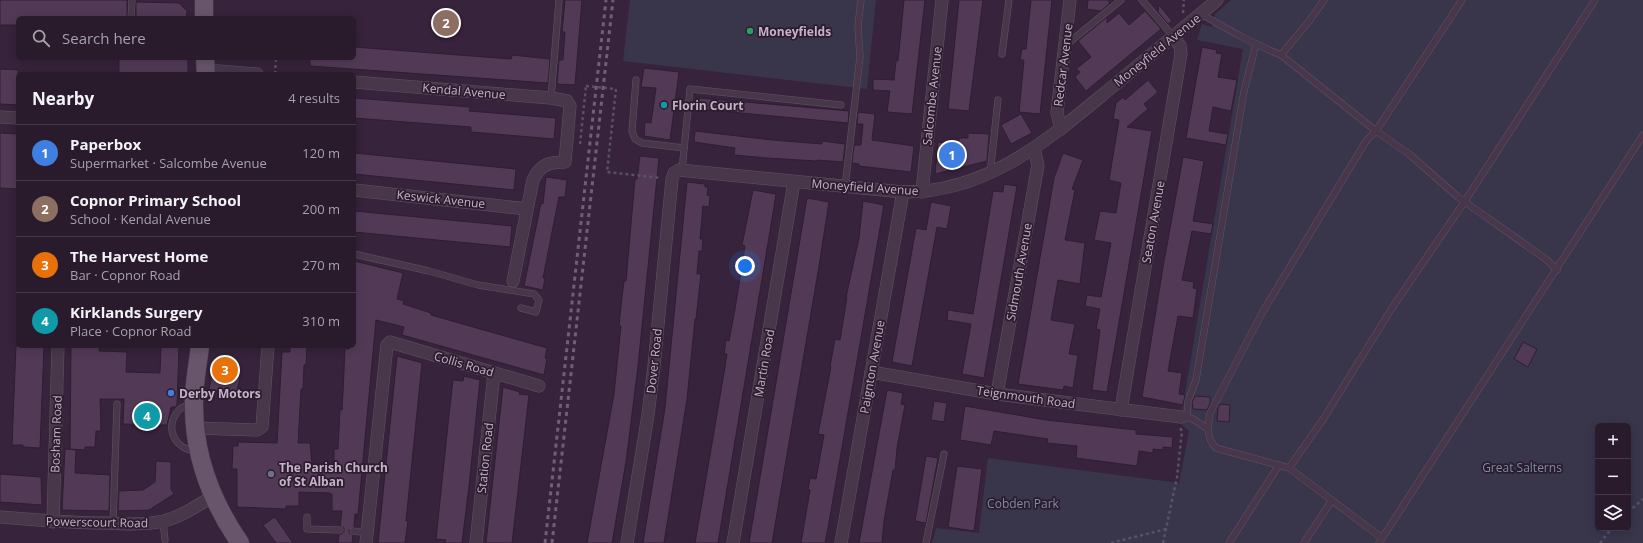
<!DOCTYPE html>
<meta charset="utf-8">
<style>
body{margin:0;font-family:"Open Sans",sans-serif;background:#312334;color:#f1f3f6}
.controls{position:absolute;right:12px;bottom:12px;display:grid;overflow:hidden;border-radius:6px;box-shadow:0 2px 10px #0003}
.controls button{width:36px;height:36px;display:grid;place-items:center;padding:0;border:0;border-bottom:1px solid #453848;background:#291a2c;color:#f1f3f6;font:20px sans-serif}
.you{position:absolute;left:745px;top:266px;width:14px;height:14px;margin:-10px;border:3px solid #fff;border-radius:50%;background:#1a73e8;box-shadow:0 0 0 6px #1a73e833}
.badge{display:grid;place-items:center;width:26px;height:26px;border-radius:50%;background:#0f766e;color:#fff;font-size:13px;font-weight:700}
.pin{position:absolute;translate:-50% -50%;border:2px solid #fff;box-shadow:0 1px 4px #0006}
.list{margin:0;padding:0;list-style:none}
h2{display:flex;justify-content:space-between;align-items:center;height:52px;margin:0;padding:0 16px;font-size:17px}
h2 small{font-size:13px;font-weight:400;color:#a5a1a9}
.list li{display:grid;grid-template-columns:26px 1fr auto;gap:12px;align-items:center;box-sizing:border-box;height:56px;padding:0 16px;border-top:1px solid #453848}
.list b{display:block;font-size:15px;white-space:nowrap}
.list p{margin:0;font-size:13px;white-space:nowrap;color:#a5a1a9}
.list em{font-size:13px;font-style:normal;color:#a5a1a9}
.icon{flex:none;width:22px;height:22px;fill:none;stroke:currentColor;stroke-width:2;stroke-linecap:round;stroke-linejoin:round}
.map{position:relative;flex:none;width:1643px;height:543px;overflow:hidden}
.search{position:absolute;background:#291a2c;box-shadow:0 2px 10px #0003;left:16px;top:16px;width:340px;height:44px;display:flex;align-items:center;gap:10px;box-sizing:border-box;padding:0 14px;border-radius:6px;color:#a5a1a9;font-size:15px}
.panel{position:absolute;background:#291a2c;box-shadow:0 2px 10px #0003;left:16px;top:72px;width:340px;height:276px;border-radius:6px}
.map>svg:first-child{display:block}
.green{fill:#39364c;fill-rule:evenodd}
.building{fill:#523a57;stroke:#2f1e32}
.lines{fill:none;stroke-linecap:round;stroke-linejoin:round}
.lane-casing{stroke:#635266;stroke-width:7}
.street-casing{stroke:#635266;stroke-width:13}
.primary-casing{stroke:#514054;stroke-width:19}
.path{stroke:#595166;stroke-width:2.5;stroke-dasharray:3 3;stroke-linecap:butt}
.lane{stroke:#48374b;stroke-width:6}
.street{stroke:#48374b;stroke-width:12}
.primary{stroke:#68556b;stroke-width:18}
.rail{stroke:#735e77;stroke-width:3;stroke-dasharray:4 4;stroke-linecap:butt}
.path-bridge{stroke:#595166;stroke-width:2.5;stroke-dasharray:3 3;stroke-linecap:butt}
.leisure-dot{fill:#2e9e5b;stroke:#2d1c30;stroke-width:1.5}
.culture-dot{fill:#0f9aa8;stroke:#2d1c30;stroke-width:1.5}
.shop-dot{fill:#3f7fe0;stroke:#2d1c30;stroke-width:1.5}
.worship-dot{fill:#6b7280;stroke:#2d1c30;stroke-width:1.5}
.labels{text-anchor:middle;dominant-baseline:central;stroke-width:3.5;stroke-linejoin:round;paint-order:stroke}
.poi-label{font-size:12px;font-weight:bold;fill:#c4b2c7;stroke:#2d1c30;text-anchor:start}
.street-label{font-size:12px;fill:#c4b2c7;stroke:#2d1c30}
.park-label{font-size:12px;fill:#798ea1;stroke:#2d1c30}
</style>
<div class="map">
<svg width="1643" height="543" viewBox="0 0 1643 543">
<rect width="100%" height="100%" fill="#37233b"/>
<g class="green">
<path d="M630 0H876L867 89 623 61Z"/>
<path d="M1231 0H1643V543H932L936 528 979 533 988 458 1179 483 1189 431 1180 423 1243 49 1197 40 1202 24 1212 27 1215 14ZM1598 426H1628V528H1598Z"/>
</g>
<g class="building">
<path d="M0 0H126L127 1V18H18V25H0Z"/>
<path d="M565 0H582L575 85 557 84 559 60H563L565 32H562Z"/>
<path d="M904 0H925L912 114 887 112 890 91 873 90V79L894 80 896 61H898Z"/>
<path d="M959 0H983L969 111 948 109Z"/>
<path d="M1031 0H1052L1040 114 1019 112 1024 60H1020L1022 49H1026Z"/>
<path d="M1088 0H1109V4L1101 11 1087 9Z"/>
<path d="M136 2 179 3 187 11 186 18H136Z"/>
<path d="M1159 5 1172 21 1168 24 1158 12Z"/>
<path d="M1145 11 1161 29 1086 91 1075 77 1080 72 1076 69 1091 57 1078 41 1107 17V23L1119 13 1129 25Z"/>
<path d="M354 47 511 59 512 55 550 59 548 83 310 66V58H354Z"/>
<path d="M1202 47 1217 50 1216 53 1222 54 1218 77 1237 80 1231 111 1213 107 1209 131 1228 134 1226 145 1186 138Z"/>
<path d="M119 58H185L188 59V74H119Z"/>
<path d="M644 68 679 72 670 140 644 136 645 122 651 123 656 88 641 87Z"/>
<path d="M0 69 18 70V105L0 104Z"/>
<path d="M1148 80 1158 92 1144 104 1148 109 1127 127 1152 131 1107 392 1092 390 1100 330 1096 329 1100 309 1085 306 1087 295 1101 297 1111 243 1094 240 1100 211 1116 213 1121 183 1109 180 1119 120 1113 119 1116 103 1123 97 1125 100Z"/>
<path d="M354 98 470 107 469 111 556 118 554 139 471 132V127L354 118Z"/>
<path d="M699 98 849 111 848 123 698 109Z"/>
<path d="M858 112 875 114 872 140 914 146 911 172 859 166V164L852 163 854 145H861L863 124H857Z"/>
<path d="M1021 114 1032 133 1011 144 1001 125Z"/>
<path d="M695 131 772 140 822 144V141L845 144 843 162 817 160V161L767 158 734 155 735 148 694 142Z"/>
<path d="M0 133 18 134V189L0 188Z"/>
<path d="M968 133 989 134 987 161 935 174 938 142 948 143 949 140 959 141V138H968Z"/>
<path d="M354 153 516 169 514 190 354 174Z"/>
<path d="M1063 153 1083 160 1072 189 1075 190 1065 240 1085 243 1080 284 1058 280 1051 320 1075 324 1069 354 1078 355 1073 388 1064 386 1063 390 1018 384 1054 178Z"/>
<path d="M640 156 659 158 638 366 626 462 612 543H587L614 394 621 326H619L621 306 624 281H626L635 179H637Z"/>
<path d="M1183 157 1204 161 1193 221 1213 224 1211 234 1192 231 1182 280 1194 282 1193 288 1197 289 1193 318 1178 316 1168 371 1182 373 1179 394 1185 395 1183 405 1142 397 1163 267Z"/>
<path d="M546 177 567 180 565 197H559L543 278H545L543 290 524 286 541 203 543 204Z"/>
<path d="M687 182 705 184V187H708L707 195 710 196 709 207 703 206 700 239H703L702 251H699L697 274H701L696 319H695L687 399 664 543H643L665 408Z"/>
<path d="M1004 184 1017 186 984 378 962 374 971 324 947 320 948 310 973 314 993 191 1003 192Z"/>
<path d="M753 190 776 194 774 207 718 543H695L725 367 727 354H724L726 340 729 341 735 309 745 246 742 245Z"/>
<path d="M807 198 829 202 819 266 772 543H749Z"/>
<path d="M863 201 884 205 828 528 825 543H801L810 490 808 489 810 478 816 479 824 435 818 434 831 367H830L833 350 835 339 840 340 847 297H846L859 238Z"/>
<path d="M931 202 951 206 947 229 937 227 912 366 892 362 916 228 926 230Z"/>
<path d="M354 211 512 226 510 247 354 232Z"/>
<path d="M354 261 403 273 397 299 404 301 403 304 431 313V315L547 348 545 358H547L544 375 402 335 404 327 376 320 358 514H355L354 527 349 530V533L353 535 352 543H338L339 534H342L344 531V528L340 526 342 511H332V494H330V493L299 492V506H286V509L237 507V469H232L233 446H238V442L277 443 282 352H290V346H307L306 365H304L303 389H301L298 443H310L312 464 334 465V449H338L340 409 342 410 343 393 345 348 349 349V346H354Z"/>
<path d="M1523 342 1537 349 1528 367 1514 359Z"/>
<path d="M16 346H44L40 448 23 447V445H12Z"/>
<path d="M71 346H99V351L127 352 126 372 160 373 161 346H179L177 405 175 407H171L167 425 123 424 124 399H100L101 431H96L95 447H85V450L70 449Z"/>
<path d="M397 356 422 363 406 521H408L405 543H378Z"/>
<path d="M216 358 239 363 236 378H240L236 395 209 389Z"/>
<path d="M464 376 480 380 469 486 462 543H445L446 540 436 539 449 415 453 380 463 381Z"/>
<path d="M503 387 520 392 519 394 529 395 512 543H486Z"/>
<path d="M887 390 903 393 901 404 905 405 897 448 895 470H893L884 521 882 543H859Z"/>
<path d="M1195 396 1210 397V403L1207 410 1193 409 1192 402Z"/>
<path d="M934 401 947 403 944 422 931 420Z"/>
<path d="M1220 404 1230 405 1229 422 1217 421 1218 408Z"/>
<path d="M965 406 1046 420 1136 430V434L1173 437 1172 448 1163 447V450L1153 449V453L1139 451 1137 466 1076 458 1077 446 1047 443 1048 439 994 431 991 445 960 440Z"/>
<path d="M65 449 76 450 75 473 110 475 109 511 62 510Z"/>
<path d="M926 456 938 458 926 523 915 521Z"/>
<path d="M156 461 171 462V489L174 494 149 510 118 511 119 491 143 490 155 482Z"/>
<path d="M957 466 982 469 974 531 948 527Z"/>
<path d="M0 474 41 477 42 505 0 502Z"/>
<path d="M275 517 293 543H276L263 525Z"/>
</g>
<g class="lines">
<defs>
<g id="lane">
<path d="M1142 0 1173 36"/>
<path d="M1201 14C1227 29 1253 44 1281 55L1376 131 1409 154 1458 197 1547 260 1557 270"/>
<path d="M131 18 132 0"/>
<path d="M1066 45 1121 0"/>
<path d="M1002 54 1009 0"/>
<path d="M1281 55 1310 20 1324 0"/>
<path d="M636 80 632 131 635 139 642 143 684 148"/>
<path d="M551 98 559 0"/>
<path d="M682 170 690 89 841 105"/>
<path d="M990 174 998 100"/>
<path d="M845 187 860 57 858 26 861 0"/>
<path d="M354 254 429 271 478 285 534 294 539 300 536 312 521 308"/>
<path d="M192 403C188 405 181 407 178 411 164 428 175 450 197 451"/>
<path d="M1185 417 1193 419 1208 429"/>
<path d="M1187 417 1188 401 1196 380 1244 91 1256 44"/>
<path d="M1289 468 1322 421 1392 308 1465 201 1595 0"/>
<path d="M307 517V529L340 530"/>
<path d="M163 521 165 540"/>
<path d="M113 524 117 404"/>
<path d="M353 531 367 533"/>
<path d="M1382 538 1289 468 1216 448C1206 438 1208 426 1210 413L1262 313 1366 141 1376 131 1462 0"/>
<path d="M926 543 944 454"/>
<path d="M1229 543 1279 465"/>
<path d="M1304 543 1332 500"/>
<path d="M1379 543 1643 135"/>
</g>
<g id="street">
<path d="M206 70 257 74"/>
<path d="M354 82 551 98 567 101 570 106 565 162C548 162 540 165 533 180L513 281"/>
<path d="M0 117 18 118"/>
<path d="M1061 129 1057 113 1070 0"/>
<path d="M354 190 527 209"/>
<path d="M922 192 942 0"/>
<path d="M871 372 997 394 1181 417"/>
<path d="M997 394 1038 165 1034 149"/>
<path d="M1121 410 1181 54 1180 46 1173 36"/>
<path d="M195 428 257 430 262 427 268 346"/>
<path d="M0 517C36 520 71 523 106 523 126 524 145 525 164 521 182 516 197 506 213 496"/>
<path d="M53 522 58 346"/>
<path d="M366 543 387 345 390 342 539 386"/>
<path d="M476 543 494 373"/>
<path d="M627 543 648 415 654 366 672 179 674 173 679 170 903 192C991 193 1053 135 1117 83 1150 55 1184 28 1217 0"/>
<path d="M733 543 794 182"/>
<path d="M841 543 903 192"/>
</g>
<g id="primary">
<path d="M204 0V18"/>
<path d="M205 58 206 74"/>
<path d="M200 346C198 364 194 382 194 401 193 452 211 501 240 543"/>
</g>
</defs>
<use href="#lane" class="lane-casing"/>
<use href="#street" class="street-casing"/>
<use href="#primary" class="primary-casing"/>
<g class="path">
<path d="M1183 13 1184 0"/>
<path d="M275 74 276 58"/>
<path d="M616 89 607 172 661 178"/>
<path d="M580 144 586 86"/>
<path d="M1628 512 1643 499"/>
<path d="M1111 543 1166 529"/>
<path d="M1163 543 1177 477 1182 431 1180 428"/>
<path d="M1600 543 1612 528"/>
</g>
<use href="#lane" class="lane"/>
<use href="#street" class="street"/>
<use href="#primary" class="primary"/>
<g class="rail">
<path d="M545 543 606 0"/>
<path d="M552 543 613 0"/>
</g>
<path class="path-bridge" d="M586 86 616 89"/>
</g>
<circle class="leisure-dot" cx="750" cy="31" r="4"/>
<circle class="culture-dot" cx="664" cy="105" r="4"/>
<circle class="shop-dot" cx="171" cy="393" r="4"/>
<circle class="worship-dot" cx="271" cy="474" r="4"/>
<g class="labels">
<g class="poi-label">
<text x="758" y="31">Moneyfields</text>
<text x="672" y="105">Florin Court</text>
<text x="179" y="393">Derby Motors</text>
<text x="279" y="467">The Parish Church<tspan x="279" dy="14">of St Alban</tspan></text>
</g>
<g class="street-label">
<text transform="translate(1157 50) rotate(-39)">Moneyfield Avenue</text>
<text transform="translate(1063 65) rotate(-83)">Redcar Avenue</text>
<text transform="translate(464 91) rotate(5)">Kendal Avenue</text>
<text transform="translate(932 96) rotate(-84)">Salcombe Avenue</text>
<text transform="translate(865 187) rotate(4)">Moneyfield Avenue</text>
<text transform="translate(441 199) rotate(6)">Keswick Avenue</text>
<text transform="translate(1153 222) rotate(-80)">Seaton Avenue</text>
<text transform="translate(1019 272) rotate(-80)">Sidmouth Avenue</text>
<text transform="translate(654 361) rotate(-84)">Dover Road</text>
<text transform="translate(764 363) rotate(-80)">Martin Road</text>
<text transform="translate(464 364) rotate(16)">Collis Road</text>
<text transform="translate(872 367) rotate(-80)">Paignton Avenue</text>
<text transform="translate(1026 397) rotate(8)">Teignmouth Road</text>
<text transform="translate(56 434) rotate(-88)">Bosham Road</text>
<text transform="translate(485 458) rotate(-84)">Station Road</text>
<text transform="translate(97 522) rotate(1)">Powerscourt Road</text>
</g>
<g class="park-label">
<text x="1522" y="467">Great Salterns</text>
<text x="1023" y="503">Cobden Park</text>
</g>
</g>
</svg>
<div class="controls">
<button>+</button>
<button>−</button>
<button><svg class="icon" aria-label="layers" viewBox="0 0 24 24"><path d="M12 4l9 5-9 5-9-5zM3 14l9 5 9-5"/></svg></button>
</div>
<div class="you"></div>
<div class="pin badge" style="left:952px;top:155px;background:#3f7fe0">1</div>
<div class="pin badge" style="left:446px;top:23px;background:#8d6e63">2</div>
<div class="pin badge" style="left:225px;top:370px;background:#e8710a">3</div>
<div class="pin badge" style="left:147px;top:416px;background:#0f9aa8">4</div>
<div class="search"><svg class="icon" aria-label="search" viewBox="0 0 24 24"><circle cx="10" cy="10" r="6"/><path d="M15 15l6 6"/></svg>Search here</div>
<section class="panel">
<h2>Nearby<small>4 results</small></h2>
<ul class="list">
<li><span class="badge" style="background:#3f7fe0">1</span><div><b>Paperbox</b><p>Supermarket · Salcombe Avenue</p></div><em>120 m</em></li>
<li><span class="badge" style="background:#8d6e63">2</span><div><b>Copnor Primary School</b><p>School · Kendal Avenue</p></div><em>200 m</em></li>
<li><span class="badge" style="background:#e8710a">3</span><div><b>The Harvest Home</b><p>Bar · Copnor Road</p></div><em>270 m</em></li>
<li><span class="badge" style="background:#0f9aa8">4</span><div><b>Kirklands Surgery</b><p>Place · Copnor Road</p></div><em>310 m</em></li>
</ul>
</section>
</div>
